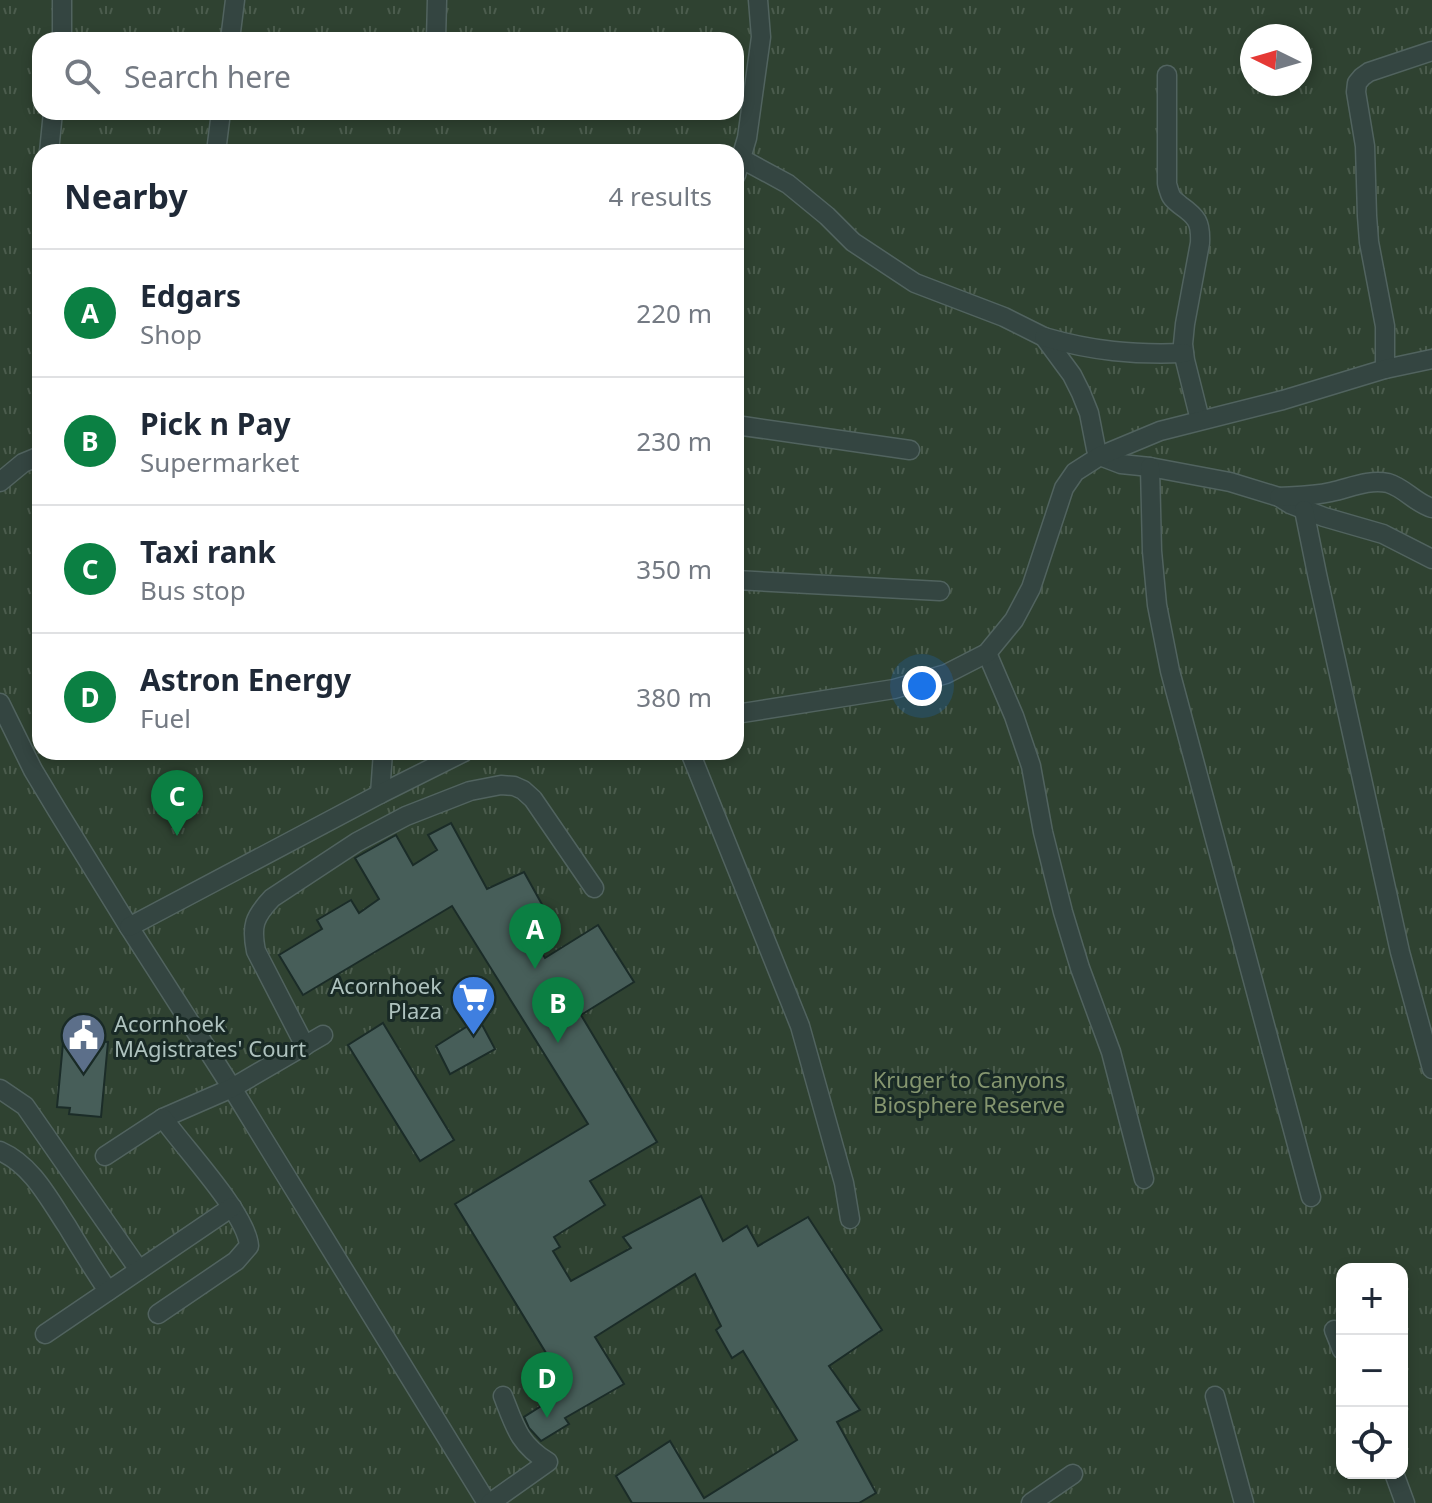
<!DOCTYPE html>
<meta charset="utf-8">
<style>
body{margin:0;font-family:"Noto Sans",sans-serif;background:#f6f6f7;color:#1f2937}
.controls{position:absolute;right:24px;bottom:24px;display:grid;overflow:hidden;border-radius:16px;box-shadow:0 4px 12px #0003}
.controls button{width:72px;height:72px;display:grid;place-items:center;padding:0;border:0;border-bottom:2px solid #e0e1e3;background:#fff;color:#1f2937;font:40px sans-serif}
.compass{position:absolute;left:1240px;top:24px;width:72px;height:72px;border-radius:50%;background:#fff;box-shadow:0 4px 12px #0003;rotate:275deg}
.you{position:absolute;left:922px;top:686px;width:28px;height:28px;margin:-20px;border:6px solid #fff;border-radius:50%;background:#1a73e8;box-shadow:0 0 0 12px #1a73e833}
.badge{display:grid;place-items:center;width:52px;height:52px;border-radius:50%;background:#0b8043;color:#fff;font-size:26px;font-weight:700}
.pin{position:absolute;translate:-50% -66px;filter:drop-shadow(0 2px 4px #0008)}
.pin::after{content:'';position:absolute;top:42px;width:28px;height:24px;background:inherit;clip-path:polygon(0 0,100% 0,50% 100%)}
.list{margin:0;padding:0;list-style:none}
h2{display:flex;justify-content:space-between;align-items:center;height:104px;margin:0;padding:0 32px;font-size:34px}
h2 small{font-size:26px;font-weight:400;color:#747a83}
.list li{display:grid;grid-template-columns:52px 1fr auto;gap:24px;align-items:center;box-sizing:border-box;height:128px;padding:0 32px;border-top:2px solid #e0e1e3}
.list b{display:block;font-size:30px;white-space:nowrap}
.list p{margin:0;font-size:26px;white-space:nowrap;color:#747a83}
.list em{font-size:26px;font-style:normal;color:#747a83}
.icon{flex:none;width:44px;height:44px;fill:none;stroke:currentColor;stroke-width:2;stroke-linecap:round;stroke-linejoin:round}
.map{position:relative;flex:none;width:1432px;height:1503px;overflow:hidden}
.search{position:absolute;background:#fff;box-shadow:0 4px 12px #0003;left:32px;top:32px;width:712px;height:88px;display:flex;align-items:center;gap:20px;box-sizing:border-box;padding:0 28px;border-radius:24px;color:#747a83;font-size:30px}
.panel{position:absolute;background:#fff;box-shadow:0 4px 12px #0003;left:32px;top:144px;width:712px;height:616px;border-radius:24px}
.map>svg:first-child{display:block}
.park{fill:url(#park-tufts);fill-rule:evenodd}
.building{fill:#475e59;stroke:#1b2c28;stroke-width:2}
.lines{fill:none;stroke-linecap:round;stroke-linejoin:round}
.minor-casing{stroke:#51635f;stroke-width:21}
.minor{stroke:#344541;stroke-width:18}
.labels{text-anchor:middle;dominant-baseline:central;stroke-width:6;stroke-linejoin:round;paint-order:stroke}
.poi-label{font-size:22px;fill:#aec2be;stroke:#192a26;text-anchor:end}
.park-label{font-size:22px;fill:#85966f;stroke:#192a26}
</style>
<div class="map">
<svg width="1432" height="1503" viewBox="0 0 1432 1503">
<defs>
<pattern id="park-tufts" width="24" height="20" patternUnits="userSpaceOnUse" patternTransform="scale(2)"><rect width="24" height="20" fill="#2f4231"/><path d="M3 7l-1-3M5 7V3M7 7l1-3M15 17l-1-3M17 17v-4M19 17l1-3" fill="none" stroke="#4b5c4d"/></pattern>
</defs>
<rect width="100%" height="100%" fill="#203430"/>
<path class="park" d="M0 0H1432V1503H0ZM1252 36H1300V84H1252ZM40 40H736V112H40ZM40 152H736V752H40ZM1342 1269H1402V1473H1342Z"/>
<g class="building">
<path d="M451 823 487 889 524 872 549 917 528 931 545 958 598 925 634 982 581 1015 657 1142 590 1181 605 1205 554 1237 560 1247 553 1251 571 1281 631 1248 623 1237 701 1196 723 1241 747 1226 758 1246 808 1217 882 1330 829 1366 860 1410 837 1422 876 1493 859 1503H632L616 1476 670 1441 704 1498 797 1440 743 1351 732 1358 716 1330 721 1326 695 1274 595 1337 624 1384 565 1418 569 1424 541 1441 529 1428 524 1417 568 1389 455 1204 588 1124 452 906 303 995 279 955 322 929 317 920 351 900 359 913 379 899 355 858 396 835 413 865 437 850 428 835Z"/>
<path d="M479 1019 495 1049 450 1074 436 1046Z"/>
<path d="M383 1023 454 1140 420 1161 348 1045Z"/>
<path d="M73 1039 108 1042 101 1117 69 1114 70 1108 57 1107 63 1043 72 1044Z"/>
</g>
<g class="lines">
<defs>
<g id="minor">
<path d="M62 40V0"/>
<path d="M230 40 235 0"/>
<path d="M436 40 437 0"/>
<path d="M1167 75V183C1167 185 1170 194 1171 196 1172 199 1178 203 1180 205 1197 217 1201 222 1200 243L1185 324 1183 344 1185 360 1200 420"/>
<path d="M49 152 53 112"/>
<path d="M216 152 221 112"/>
<path d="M742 159 788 184 827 216 853 242 915 283 1004 317 1044 337 1072 375 1081 393 1089 413 1096 449 1100 456 1121 464 1150 467 1230 482 1279 497 1290 504 1324 517 1383 534 1432 559"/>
<path d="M736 175 747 138 761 37 758 0"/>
<path d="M1044 337C1092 351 1134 355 1184 353"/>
<path d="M1385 369V326L1369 242 1367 216 1365 146 1356 92 1357 83 1362 77 1369 72 1432 51"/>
<path d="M736 425 910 450"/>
<path d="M1150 467 1152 551 1157 605 1170 671 1311 1197"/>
<path d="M0 482 23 463 40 456"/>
<path d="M1279 497C1297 496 1314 496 1331 492 1350 488 1368 479 1388 483 1405 488 1415 503 1432 508"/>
<path d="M1304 510 1317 574 1400 952 1432 1069"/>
<path d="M736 580 940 591"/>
<path d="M987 653 1014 716 1031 766 1043 832 1063 912 1080 968 1111 1052 1144 1179"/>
<path d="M0 703 33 770 57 810 129 927 232 1088 487 1503"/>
<path d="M736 714 894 689 946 674 987 653 1014 620 1031 588 1064 488 1075 472 1100 456 1160 431 1283 400 1385 369 1432 359"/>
<path d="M690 752 800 1026 844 1183 850 1219"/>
<path d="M380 794 383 752"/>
<path d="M129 927 380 794 464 752"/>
<path d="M305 1046 256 951C251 926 254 917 272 898L357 842 406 816 470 791 501 785 514 786 523 790 533 799 594 888"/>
<path d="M0 1089 25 1106 139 1270"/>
<path d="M163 1118 232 1088 323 1035"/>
<path d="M0 1151C32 1165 49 1199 67 1226 80 1248 94 1270 108 1291"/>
<path d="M105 1156 163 1118C184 1148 247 1214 249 1246L236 1261 158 1314"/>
<path d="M1334 1330 1342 1350"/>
<path d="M45 1334 232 1207"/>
<path d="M1215 1396 1244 1503"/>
<path d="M1394 1473 1405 1503"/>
<path d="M490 1503 548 1462C519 1444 515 1427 503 1396"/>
<path d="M1031 1503 1073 1474"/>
</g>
</defs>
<use href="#minor" class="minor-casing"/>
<use href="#minor" class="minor"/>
</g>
<defs>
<symbol id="supermarket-pin" viewBox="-11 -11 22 30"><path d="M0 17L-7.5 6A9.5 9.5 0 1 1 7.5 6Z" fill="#3f7fe0" stroke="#192a26"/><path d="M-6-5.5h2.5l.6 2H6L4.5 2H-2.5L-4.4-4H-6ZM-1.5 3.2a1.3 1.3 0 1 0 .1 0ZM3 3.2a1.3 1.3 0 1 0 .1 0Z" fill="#fff"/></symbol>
<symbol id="civic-pin" viewBox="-11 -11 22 30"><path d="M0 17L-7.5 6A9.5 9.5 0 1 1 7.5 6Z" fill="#5c6f8a" stroke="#192a26"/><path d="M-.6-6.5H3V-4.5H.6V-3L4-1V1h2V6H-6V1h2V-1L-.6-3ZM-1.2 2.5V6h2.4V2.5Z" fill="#fff"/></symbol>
</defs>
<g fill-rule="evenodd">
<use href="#supermarket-pin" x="448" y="972" width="51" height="69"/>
<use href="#civic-pin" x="58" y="1010" width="51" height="69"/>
</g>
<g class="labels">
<g class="poi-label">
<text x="442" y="985">Acornhoek<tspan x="442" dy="25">Plaza</tspan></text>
<text x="114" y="1023" text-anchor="start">Acornhoek<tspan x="114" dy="25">MAgistrates' Court</tspan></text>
</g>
<g class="park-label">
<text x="969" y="1079">Kruger to Canyons<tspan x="969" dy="25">Biosphere Reserve</tspan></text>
</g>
</g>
</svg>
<div class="controls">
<button>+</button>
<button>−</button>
<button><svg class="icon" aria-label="locate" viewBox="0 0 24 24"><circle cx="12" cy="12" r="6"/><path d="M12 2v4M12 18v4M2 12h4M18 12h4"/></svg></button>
</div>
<svg class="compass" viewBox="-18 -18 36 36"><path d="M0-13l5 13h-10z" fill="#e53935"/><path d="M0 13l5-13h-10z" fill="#747a83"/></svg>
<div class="you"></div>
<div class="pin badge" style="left:535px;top:969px">A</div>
<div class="pin badge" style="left:558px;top:1043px">B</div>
<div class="pin badge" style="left:177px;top:836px">C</div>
<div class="pin badge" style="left:547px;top:1418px">D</div>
<div class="search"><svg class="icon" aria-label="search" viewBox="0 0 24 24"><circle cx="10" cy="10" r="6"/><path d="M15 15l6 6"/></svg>Search here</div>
<section class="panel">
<h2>Nearby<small>4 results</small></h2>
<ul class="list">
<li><span class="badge">A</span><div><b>Edgars</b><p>Shop</p></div><em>220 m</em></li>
<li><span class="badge">B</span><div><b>Pick n Pay</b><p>Supermarket</p></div><em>230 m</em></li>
<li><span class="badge">C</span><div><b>Taxi rank</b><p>Bus stop</p></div><em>350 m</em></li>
<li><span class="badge">D</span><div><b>Astron Energy</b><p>Fuel</p></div><em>380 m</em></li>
</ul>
</section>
</div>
